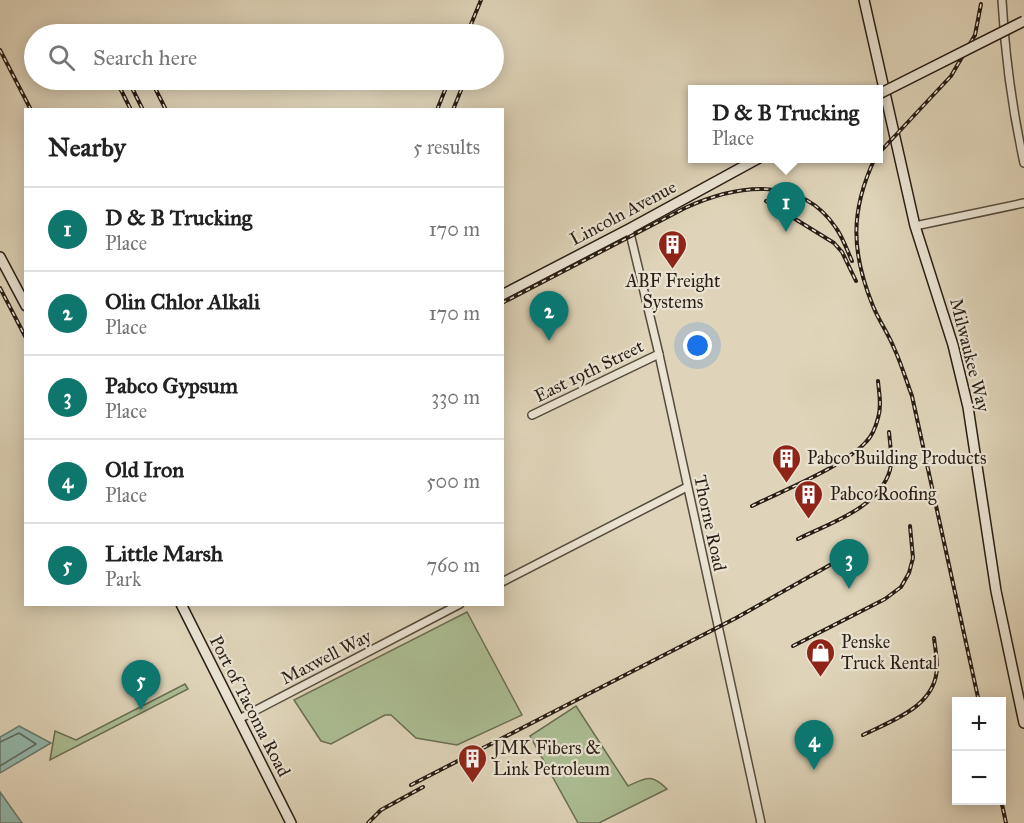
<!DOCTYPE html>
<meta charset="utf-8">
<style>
body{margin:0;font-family:"IM FELL Great Primer",serif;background:#f2f2f2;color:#222}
.controls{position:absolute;right:18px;bottom:18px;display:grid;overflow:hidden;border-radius:0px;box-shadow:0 3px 15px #0003}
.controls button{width:54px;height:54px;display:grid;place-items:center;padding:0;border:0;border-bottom:2px solid #e0e0e0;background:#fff;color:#222;font:30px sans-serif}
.you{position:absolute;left:698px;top:346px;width:21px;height:21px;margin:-15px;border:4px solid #fff;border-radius:50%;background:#1a73e8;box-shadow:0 0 0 9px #1a73e833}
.badge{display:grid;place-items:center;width:39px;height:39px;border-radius:50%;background:#0f766e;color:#fff;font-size:20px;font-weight:700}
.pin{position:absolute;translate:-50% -50px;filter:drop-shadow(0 2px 3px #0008)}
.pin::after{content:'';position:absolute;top:32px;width:21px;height:18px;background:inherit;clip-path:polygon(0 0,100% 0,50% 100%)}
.popup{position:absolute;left:688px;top:85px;width:195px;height:78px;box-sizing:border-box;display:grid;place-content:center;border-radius:0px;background:#fff;filter:drop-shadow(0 2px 4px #0005);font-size:20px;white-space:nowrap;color:#767676}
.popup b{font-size:22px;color:#222}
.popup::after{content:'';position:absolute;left:50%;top:100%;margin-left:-12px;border:12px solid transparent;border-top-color:#fff}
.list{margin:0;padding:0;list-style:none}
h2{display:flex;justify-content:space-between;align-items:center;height:78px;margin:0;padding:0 24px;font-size:26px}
h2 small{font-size:20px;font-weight:400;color:#767676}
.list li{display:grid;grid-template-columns:39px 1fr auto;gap:18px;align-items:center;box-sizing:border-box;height:84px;padding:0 24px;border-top:2px solid #e0e0e0}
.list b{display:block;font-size:22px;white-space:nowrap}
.list p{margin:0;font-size:20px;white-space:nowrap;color:#767676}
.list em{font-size:20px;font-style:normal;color:#767676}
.icon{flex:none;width:33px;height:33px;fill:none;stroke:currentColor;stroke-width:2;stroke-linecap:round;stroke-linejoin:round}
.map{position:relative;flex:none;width:1024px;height:823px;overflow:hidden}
.search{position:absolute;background:#fff;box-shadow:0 3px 15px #0003;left:24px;top:24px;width:480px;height:66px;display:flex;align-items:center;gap:15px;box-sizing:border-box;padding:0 21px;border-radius:33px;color:#767676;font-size:22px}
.panel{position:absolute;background:#fff;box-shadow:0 3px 15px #0003;left:24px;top:108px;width:480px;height:498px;border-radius:0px}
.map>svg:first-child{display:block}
.green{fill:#acbe94;stroke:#6a6e54;stroke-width:1.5}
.water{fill:#94b8ac;stroke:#697a70;stroke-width:1.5}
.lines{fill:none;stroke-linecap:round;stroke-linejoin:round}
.shore{stroke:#5e6b60;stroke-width:1.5}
.street-casing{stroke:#564c3e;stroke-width:10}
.secondary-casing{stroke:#291e15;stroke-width:12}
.street{stroke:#eae3d2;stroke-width:7}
.secondary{stroke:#eae3d2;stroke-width:9}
.rail-casing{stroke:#291e15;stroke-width:4}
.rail{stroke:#eae3d2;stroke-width:1.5;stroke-dasharray:4.5;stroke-linecap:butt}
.secondary-bridge-casing{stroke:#291e15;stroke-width:12;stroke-linecap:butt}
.secondary-bridge{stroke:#eae3d2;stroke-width:9}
.labels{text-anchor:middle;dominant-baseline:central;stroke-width:4.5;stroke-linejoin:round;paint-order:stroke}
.street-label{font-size:18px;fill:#291e15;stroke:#eae3d2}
.poi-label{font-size:18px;fill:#291e15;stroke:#eae3d2;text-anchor:start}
</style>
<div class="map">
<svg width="1024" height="823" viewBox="0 0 1024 823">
<rect width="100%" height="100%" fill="#dfd4b9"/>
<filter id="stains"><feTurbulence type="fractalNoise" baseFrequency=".00333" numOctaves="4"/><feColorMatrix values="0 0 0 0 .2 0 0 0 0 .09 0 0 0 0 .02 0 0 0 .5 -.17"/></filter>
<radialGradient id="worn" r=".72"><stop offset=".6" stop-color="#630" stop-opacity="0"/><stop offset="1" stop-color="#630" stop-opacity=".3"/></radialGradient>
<g class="green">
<path d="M467 612 522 715 457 745 416 738 391 715H385L331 744 321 741 294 700Z"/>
<path d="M185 684 188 689 50 760 55 731 76 740Z"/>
<path d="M576 706 628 786C646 778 651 773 667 789L599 823H578L530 736Z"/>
</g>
<g class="water">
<path d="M19 726 51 743 0 773V737Z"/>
<path d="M0 792 22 823H0Z"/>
</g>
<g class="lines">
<path class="shore" d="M0 742 19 733 36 744 0 766"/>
<defs>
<g id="street">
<path d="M1002 0C1005 56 1012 108 1024 163"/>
<path d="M915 226 1024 203"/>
<path d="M629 229 658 350 761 823"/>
<path d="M532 415 659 354"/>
<path d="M502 582 687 487"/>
<path d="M239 719 460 604"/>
</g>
<g id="secondary">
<path d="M864 0 915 226 953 345 968 407 996 591 1024 723"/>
<path d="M0 257 26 306"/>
<path d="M502 295 629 229 759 158"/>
<path d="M181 604 291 823"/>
</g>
</defs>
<use href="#street" class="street-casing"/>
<use href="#secondary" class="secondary-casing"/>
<use href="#street" class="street"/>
<use href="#secondary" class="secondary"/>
<defs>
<g id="rail">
<path d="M467 34 481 0"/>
<path d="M0 50 31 110"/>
<path d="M116 80 131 110"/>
<path d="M128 80 143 110"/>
<path d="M151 80 166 110"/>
<path d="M437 110 449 80"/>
<path d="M453 110 465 80"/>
<path d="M879 153 951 76 975 35 981 4"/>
<path d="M875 158C850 211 851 252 873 306 879 321 888 333 894 348 901 363 906 380 912 396L979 702"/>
<path d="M766 201 834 243 842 252 856 281"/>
<path d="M0 288 26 338"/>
<path d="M502 303 685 208C735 185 800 174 836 228 843 238 847 250 852 261"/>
<path d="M752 506C784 490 843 467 866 442 872 436 876 426 878 418 882 405 879 393 878 381"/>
<path d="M798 539C830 523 879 508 890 470 893 458 890 445 889 432"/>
<path d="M793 646 885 599 901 587 909 573 913 558 910 526"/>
<path d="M863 735C893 720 937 706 937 666 937 657 935 647 934 638"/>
<path d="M411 785 736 618 837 561"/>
<path d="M1001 800 1006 823"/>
<path d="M368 823 381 810 423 787"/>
</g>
</defs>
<use href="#rail" class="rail-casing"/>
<use href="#rail" class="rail"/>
<defs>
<path id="secondary-bridge" d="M879 94 1024 21"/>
</defs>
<use href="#secondary-bridge" class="secondary-bridge-casing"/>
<use href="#secondary-bridge" class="secondary-bridge"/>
</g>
<defs>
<symbol id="building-pin" viewBox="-11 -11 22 30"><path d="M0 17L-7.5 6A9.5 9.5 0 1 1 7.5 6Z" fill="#8f2418" stroke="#eae3d2"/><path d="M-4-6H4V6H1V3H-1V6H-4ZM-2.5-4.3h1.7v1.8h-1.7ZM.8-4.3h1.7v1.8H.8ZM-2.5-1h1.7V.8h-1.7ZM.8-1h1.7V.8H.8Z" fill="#fff"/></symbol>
<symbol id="shop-pin" viewBox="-11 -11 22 30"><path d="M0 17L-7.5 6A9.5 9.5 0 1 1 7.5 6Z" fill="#8f2418" stroke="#eae3d2"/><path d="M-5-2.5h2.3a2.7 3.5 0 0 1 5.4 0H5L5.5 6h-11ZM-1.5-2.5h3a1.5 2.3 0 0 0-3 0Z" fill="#fff"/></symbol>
</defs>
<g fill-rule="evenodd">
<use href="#building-pin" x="656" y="228" width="33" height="45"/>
<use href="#building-pin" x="770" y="442" width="33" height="45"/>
<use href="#building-pin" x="792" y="478" width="33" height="45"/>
<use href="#shop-pin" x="804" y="636" width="33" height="45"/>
<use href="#building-pin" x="456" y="742" width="33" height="45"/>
</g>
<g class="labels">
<g class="street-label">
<text transform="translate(623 213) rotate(-28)">Lincoln Avenue</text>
<text transform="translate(970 355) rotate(76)">Milwaukee Way</text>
<text transform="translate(589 371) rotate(-26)">East 19th Street</text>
<text transform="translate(710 523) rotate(78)">Thorne Road</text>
<text transform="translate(326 657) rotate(-27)">Maxwell Way</text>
<text transform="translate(250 706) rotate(63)">Port of Tacoma Road</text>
</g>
<g class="poi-label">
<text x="673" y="281" text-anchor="middle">ABF Freight<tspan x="673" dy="21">Systems</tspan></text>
<text x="807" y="458">Pabco Building Products</text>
<text x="830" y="494">Pabco Roofing</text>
<text x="841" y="642">Penske<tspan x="841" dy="21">Truck Rental</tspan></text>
<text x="493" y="748">JMK Fibers &amp;<tspan x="493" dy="21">Link Petroleum</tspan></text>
</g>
</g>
<rect width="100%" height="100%" filter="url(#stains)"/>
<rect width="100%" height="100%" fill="url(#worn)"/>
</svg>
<div class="controls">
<button>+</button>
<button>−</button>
</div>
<div class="you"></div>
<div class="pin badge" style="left:786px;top:232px">1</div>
<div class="popup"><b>D &amp; B Trucking</b>Place</div>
<div class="pin badge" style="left:549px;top:341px">2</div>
<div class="pin badge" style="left:849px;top:589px">3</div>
<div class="pin badge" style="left:814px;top:770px">4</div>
<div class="pin badge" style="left:141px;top:710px">5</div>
<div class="search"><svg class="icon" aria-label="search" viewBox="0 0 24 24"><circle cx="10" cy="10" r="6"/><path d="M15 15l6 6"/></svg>Search here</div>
<section class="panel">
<h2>Nearby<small>5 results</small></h2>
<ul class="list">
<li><span class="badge">1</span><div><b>D &amp; B Trucking</b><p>Place</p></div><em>170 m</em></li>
<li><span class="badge">2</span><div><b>Olin Chlor Alkali</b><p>Place</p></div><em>170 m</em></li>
<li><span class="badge">3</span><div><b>Pabco Gypsum</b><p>Place</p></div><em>330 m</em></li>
<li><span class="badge">4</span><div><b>Old Iron</b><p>Place</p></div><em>500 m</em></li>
<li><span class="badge">5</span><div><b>Little Marsh</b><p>Park</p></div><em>760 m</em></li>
</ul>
</section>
</div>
